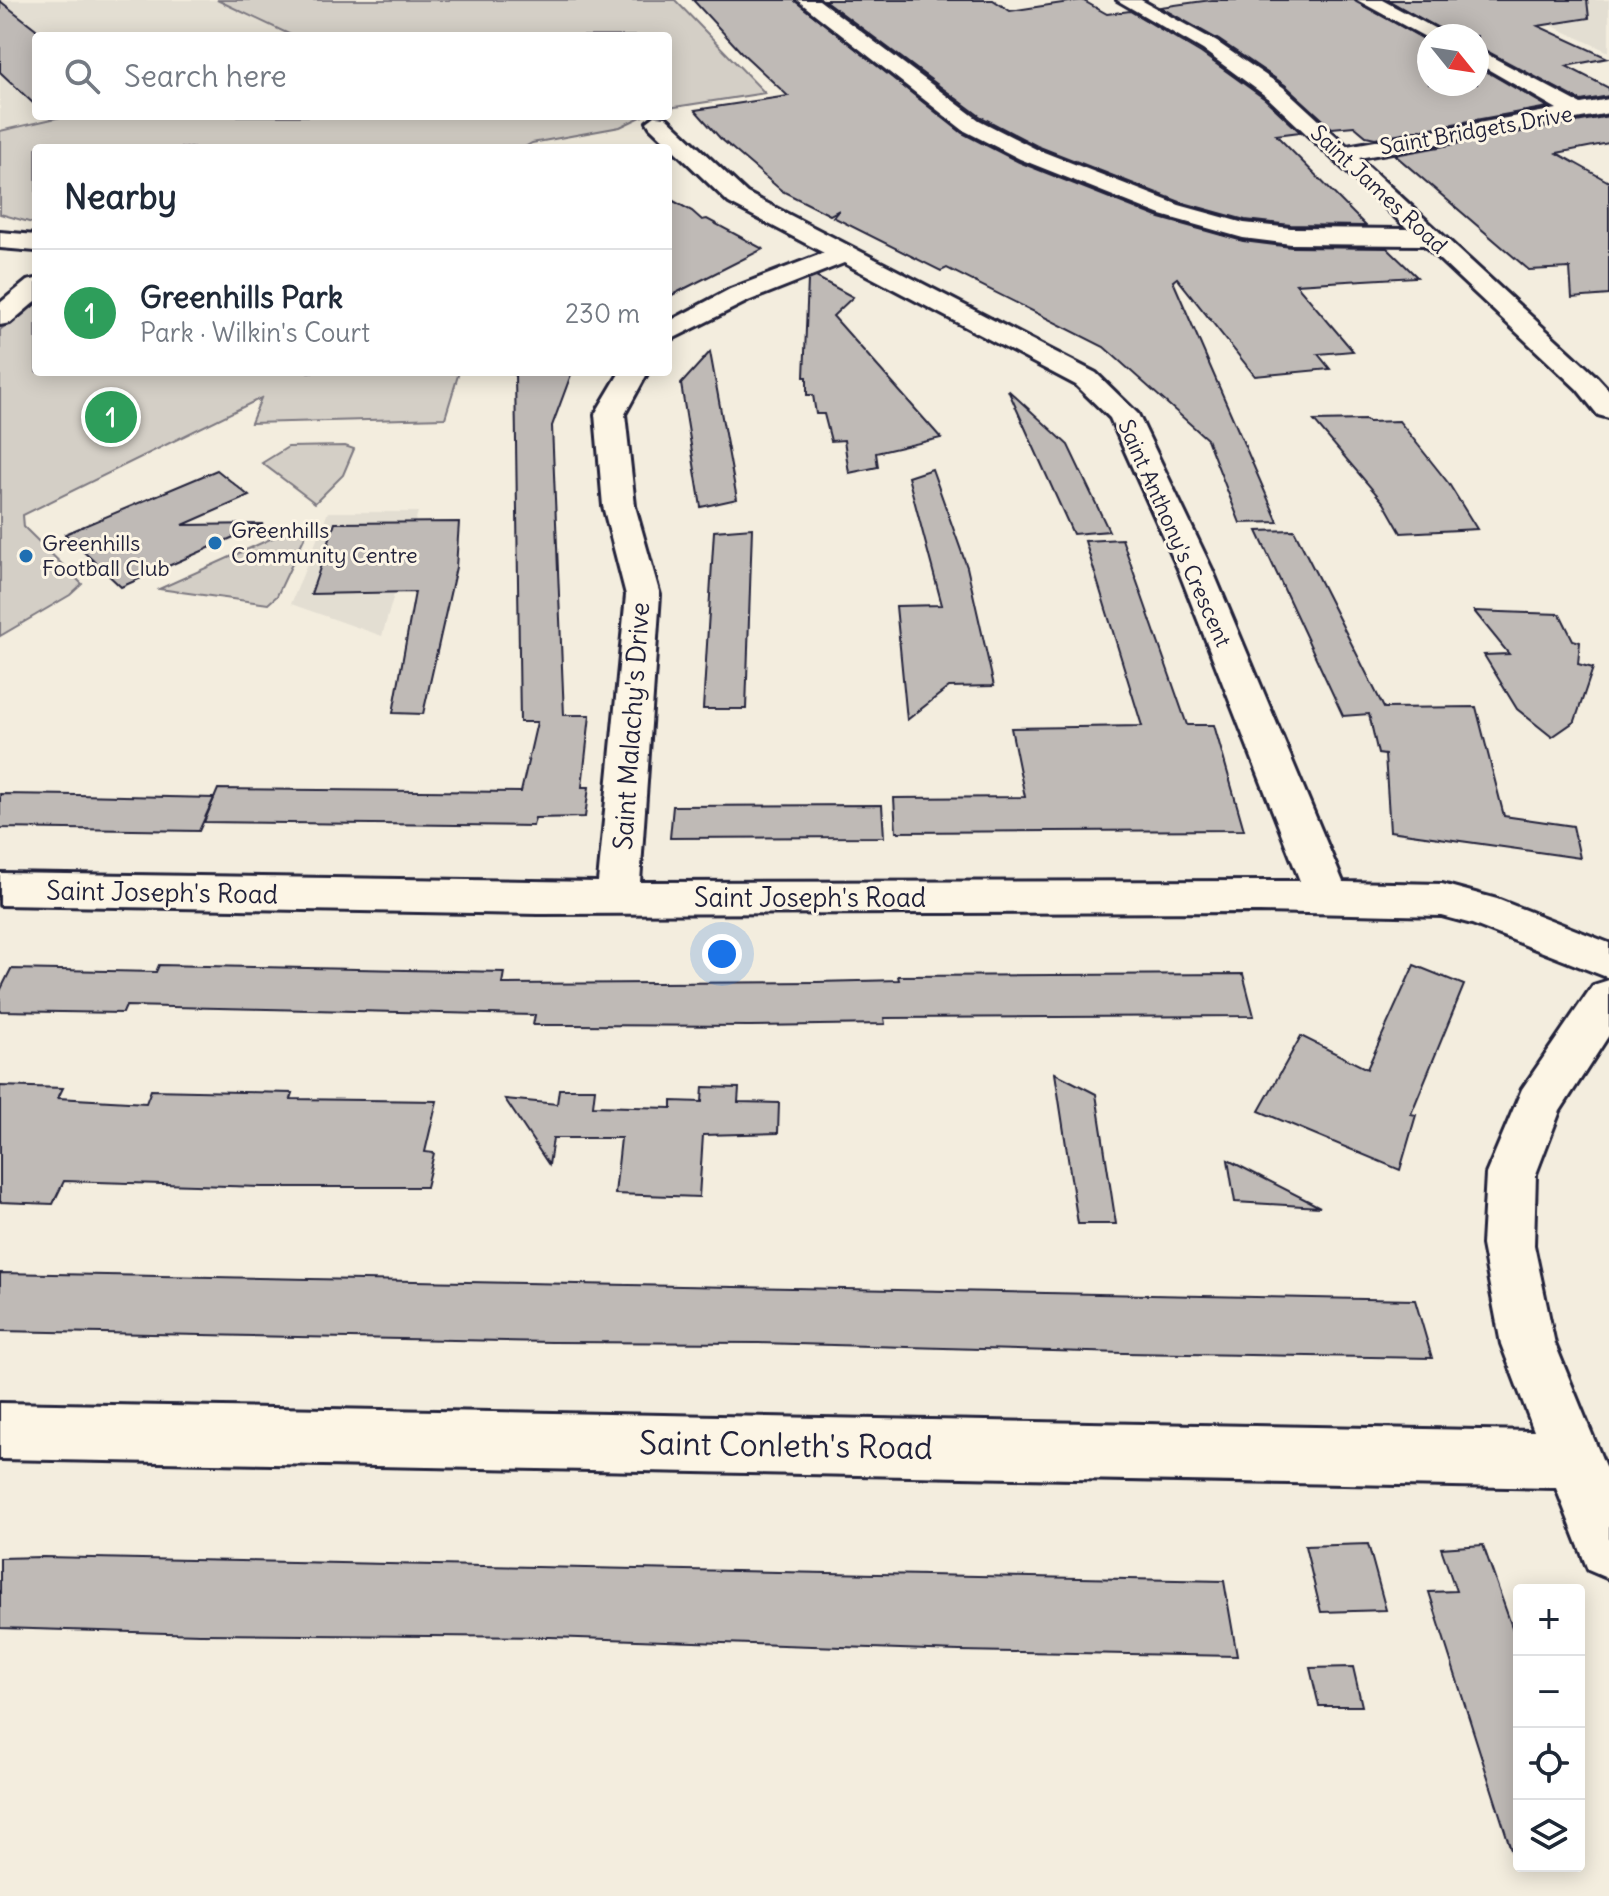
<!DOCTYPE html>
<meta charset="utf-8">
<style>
body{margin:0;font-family:Delius,sans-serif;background:#f2f2f3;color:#1f2937}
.controls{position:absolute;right:24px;bottom:24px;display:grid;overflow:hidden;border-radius:8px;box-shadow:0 4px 20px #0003}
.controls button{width:72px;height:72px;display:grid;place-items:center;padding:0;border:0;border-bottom:2px solid #e0e1e3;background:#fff;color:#1f2937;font:40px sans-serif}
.compass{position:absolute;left:1417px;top:24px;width:72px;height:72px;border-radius:50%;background:#fff;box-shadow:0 4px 20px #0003;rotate:120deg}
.you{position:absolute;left:722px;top:954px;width:28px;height:28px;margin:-20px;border:6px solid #fff;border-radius:50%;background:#1a73e8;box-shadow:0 0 0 12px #1a73e833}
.badge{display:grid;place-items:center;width:52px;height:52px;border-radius:50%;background:#1f6fb2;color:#fff;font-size:26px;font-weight:700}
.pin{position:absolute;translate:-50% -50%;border:4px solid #fff;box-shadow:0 2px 8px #0006}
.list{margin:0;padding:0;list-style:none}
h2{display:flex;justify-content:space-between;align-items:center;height:104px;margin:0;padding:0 32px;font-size:34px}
h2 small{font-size:26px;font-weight:400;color:#747a83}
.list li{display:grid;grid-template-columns:52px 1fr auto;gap:24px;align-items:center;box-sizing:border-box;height:128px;padding:0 32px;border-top:2px solid #e0e1e3}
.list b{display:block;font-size:30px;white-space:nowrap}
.list p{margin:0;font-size:26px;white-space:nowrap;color:#747a83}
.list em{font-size:26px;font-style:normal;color:#747a83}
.icon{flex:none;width:44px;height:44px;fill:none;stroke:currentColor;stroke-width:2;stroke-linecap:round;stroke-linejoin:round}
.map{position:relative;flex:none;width:1609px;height:1896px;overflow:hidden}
.search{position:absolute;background:#fff;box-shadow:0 4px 20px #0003;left:32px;top:32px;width:640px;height:88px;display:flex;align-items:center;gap:20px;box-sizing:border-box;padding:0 28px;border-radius:8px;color:#747a83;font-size:30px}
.panel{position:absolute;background:#fff;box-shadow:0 4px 20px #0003;left:32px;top:144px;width:640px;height:232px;border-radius:8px}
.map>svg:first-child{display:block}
.built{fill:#e3ded2}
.green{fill:#d4cfc6;stroke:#7b7880;stroke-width:2}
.building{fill:#bfbab6;stroke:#22223b;stroke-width:2}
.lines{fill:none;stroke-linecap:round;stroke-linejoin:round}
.minor-casing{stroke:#22223b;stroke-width:6}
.minor{fill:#fcf5e5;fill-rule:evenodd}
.poi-dot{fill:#1f6fb2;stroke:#fcf5e5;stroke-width:3}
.labels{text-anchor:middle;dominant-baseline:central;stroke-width:6;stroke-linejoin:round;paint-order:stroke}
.far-street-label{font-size:22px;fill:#22223b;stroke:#fcf5e5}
.far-poi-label{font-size:22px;fill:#22223b;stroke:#fcf5e5;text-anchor:start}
.street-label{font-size:26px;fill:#22223b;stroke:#fcf5e5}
.near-street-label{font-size:32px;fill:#22223b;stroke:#fcf5e5}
</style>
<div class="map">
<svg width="1609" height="1896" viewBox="0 0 1609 1896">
<rect width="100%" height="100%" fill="#f3edde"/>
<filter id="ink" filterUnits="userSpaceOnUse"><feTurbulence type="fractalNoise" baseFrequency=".0125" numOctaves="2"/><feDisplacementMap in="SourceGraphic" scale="16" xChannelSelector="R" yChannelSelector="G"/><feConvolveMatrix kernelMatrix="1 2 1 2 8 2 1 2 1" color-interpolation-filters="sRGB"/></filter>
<g filter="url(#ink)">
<g class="built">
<path d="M0 0H217L293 36H36V116H65L0 131Z"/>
<path d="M1496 0H1609V52Z"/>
<path d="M328 512H418L382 636 291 604Z"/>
</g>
<g class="green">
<path d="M217 0H675L765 93 668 108V36H293Z"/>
<path d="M65 116H643L620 127 532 143 523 148H36V224L0 214V131Z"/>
<path d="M36 299V372H459L445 418 251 423 261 398 23 515 24 527 82 584 70 595 0 636V330Z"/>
<path d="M345 446 354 449 343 475 315 503 262 463 288 447Z"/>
<path d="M297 527 306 534 277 596 268 604 159 589Z"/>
</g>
<g class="building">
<path d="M693 0H794L962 133 1019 162 1160 218 1243 241 1291 247 1387 248 1417 277 1296 284 1353 351 1318 354 1330 369 1255 376 1177 278 1173 281 1278 522 1240 523 1207 439 1104 347 947 268 941 271 833 217 839 210 830 215 782 191 720 138 695 110 788 96 741 52Z"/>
<path d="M824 0H993L1010 11 1082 0 1107 14 1130 11 1201 53 1265 99 1300 132 1276 135 1366 226 1291 225 1245 220 1180 202 1037 146 981 117Z"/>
<path d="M1211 0H1354L1429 42V84H1477V66L1548 107 1375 138 1366 136 1354 126 1332 128 1285 85 1219 40 1160 7Z"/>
<path d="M1388 0H1587L1589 18 1538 26 1608 58 1566 66 1609 88V96L1581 101 1477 46V36H1452Z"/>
<path d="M0 1 36 29V106L0 72Z"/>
<path d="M1609 116V143L1557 153 1609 182V295L1572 298 1570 268 1529 270 1395 155Z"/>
<path d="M668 198 692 211 702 220 707 219 763 249 668 297Z"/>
<path d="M816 277 853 297 833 316 941 438 876 453 878 467 849 473 844 440 831 441 824 414H816L813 395H807V377H804L808 280Z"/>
<path d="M710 352 737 499 701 507 681 384Z"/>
<path d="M515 372H572L552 426 564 715H590L582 787H589L585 817 535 818 533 826 204 822 218 789 521 792 537 722H520Z"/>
<path d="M1008 390 1068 445 1109 531 1073 534Z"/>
<path d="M1366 420 1368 422 1399 421 1449 484 1477 529 1401 533 1384 503 1314 421Z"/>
<path d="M932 469 967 567 994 686 949 687 907 720 896 606 942 605 908 477Z"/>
<path d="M217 470 249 496 183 525 263 524 121 587 65 534Z"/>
<path d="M459 522 456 567 423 714 393 713 415 592 311 594 322 562 335 523Z"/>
<path d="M752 528 746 709H703L714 531Z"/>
<path d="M1294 530 1384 708 1476 707 1504 816 1573 826 1580 858 1390 831 1385 755 1378 754 1369 714 1343 716 1257 531Z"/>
<path d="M1122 539 1187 725H1214L1244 830 896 832 894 798 1025 797 1011 728 1142 726 1085 541Z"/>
<path d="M1474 611 1560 614 1573 640 1580 642 1578 664 1593 668 1575 721 1552 737 1517 709 1484 655 1509 654Z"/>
<path d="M0 794 77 795 214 798 199 831 0 828Z"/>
<path d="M882 805 884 837 670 838 673 806Z"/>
<path d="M159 965 504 972 502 984 817 982 899 980 898 976 1243 974 1254 1016 884 1018 885 1024 750 1026 567 1025H533L535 1015 126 1006 123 1013 0 1011V991L11 969 156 972Z"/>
<path d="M1414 965 1464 985 1411 1114 1416 1115 1400 1170 1259 1111 1301 1036 1367 1069Z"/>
<path d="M1055 1073 1096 1094 1116 1224H1078Z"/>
<path d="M0 1086 63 1088 58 1098 146 1103 151 1090 293 1093 291 1099 437 1101 425 1152 434 1153 426 1187H261L64 1181 53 1204 0 1202Z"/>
<path d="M703 1087 739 1088 738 1102 779 1103 778 1133 703 1135 699 1197 615 1194 621 1138H553L549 1165 505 1099 557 1104 559 1089H595L593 1106 672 1108V1101L702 1102Z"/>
<path d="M1228 1160 1320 1207 1235 1202Z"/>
<path d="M0 1273 1415 1300 1432 1358 1124 1353 759 1343 552 1342 0 1331Z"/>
<path d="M1368 1544 1386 1610 1321 1612 1305 1546Z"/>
<path d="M1483 1545 1519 1647V1852L1512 1853 1429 1592 1456 1591 1441 1548Z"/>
<path d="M43 1557 1224 1581 1237 1656 959 1651 550 1637 200 1634 0 1628V1558Z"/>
<path d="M1353 1667 1362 1706H1319L1310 1668Z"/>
</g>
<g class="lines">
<defs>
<g id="minor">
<path d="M797 0H819L979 120 1036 149 1179 205 1244 223 1291 228 1408 229 1267 97 1203 50 1117 0H1141L1217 42 1283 87 1347 146 1557 109 1477 63V49L1581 104 1609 99V113L1359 158 1597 377 1609 390V418L1598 415 1577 389 1424 245 1291 244 1243 238 1161 215 1020 159 963 130Z"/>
<path d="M1357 0H1382L1449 36H1429V39Z"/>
<path d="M655 116 666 117 747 193 1096 373 1138 414 1212 569 1343 882 1442 884 1497 899 1609 943V978L1472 924 1442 916 1260 912 538 914 0 905V873L598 882 626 595 603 506 595 414 620 372H648L625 414 635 506 660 595 640 882 1300 881 1178 569 1110 418 1076 385 844 263 748 301 668 341V322L730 289 824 253 729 203 650 127 647 122Z"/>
<path d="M0 232 36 235V251L0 248Z"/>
<path d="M36 279V301L10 323 0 325V303L27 281Z"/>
<path d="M1609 980V1035L1560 1111 1536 1174 1534 1245 1555 1344 1609 1476V1579L1588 1570 1556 1488 0 1459V1403L1534 1431 1501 1344 1482 1245 1486 1174 1522 1089 1593 985Z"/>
</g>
</defs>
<use href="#minor" class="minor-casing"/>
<use href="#minor" class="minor"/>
</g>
</g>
<g class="poi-dot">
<circle cx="215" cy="543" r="8"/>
<circle cx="26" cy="556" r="8"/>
</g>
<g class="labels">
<g class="far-street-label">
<text transform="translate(1476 130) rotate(-10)">Saint Bridgets Drive</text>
<text transform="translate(1379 189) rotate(43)">Saint James Road</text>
<text transform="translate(1175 533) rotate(66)">Saint Anthony's Crescent</text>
</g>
<g class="far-poi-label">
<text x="231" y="530">Greenhills<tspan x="231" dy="25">Community Centre</tspan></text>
<text x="42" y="543">Greenhills<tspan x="42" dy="25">Football Club</tspan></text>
</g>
<g class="street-label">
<text transform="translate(631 726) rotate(-86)">Saint Malachy's Drive</text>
<text transform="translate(162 892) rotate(1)">Saint Joseph's Road</text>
<text x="810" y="897">Saint Joseph's Road</text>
</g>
<g class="near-street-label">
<text transform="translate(786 1445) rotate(1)">Saint Conleth's Road</text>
</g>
</g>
</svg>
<div class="controls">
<button>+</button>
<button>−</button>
<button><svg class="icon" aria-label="locate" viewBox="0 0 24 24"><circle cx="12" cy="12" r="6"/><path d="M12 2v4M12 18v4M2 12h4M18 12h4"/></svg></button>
<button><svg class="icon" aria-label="layers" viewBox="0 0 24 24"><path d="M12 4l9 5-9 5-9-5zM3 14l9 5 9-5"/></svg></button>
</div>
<svg class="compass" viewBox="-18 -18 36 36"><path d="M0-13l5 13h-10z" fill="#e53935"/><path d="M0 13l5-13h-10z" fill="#747a83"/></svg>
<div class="you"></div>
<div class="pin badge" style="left:111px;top:417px;background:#2e9e5b">1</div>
<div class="search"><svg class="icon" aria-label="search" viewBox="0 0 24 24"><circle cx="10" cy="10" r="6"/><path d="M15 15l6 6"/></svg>Search here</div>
<section class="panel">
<h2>Nearby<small></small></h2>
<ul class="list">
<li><span class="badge" style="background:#2e9e5b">1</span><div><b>Greenhills Park</b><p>Park · Wilkin's Court</p></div><em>230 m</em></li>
</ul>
</section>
</div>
